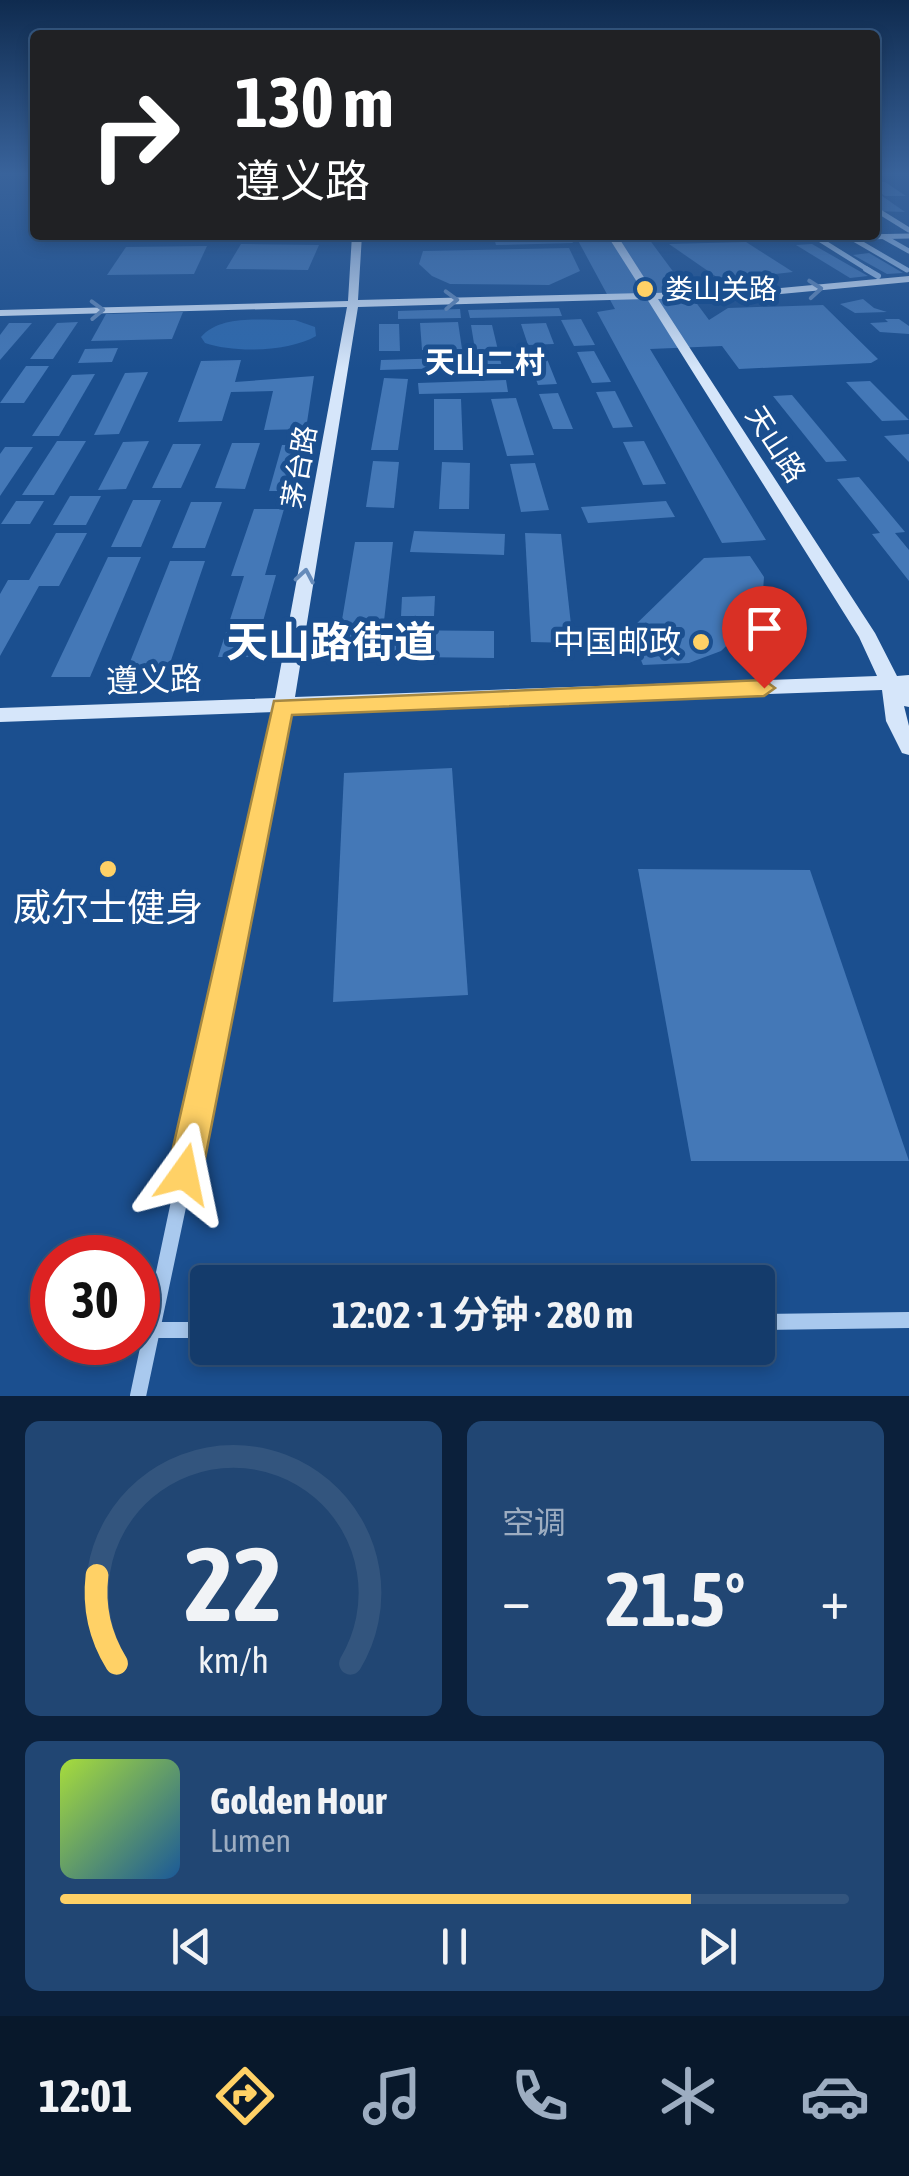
<!DOCTYPE html>
<html lang="zh">
<head>
<meta charset="utf-8">
<style>
  :root { --surface:#143b6b; --page:#214673; --text:#f1f3f6; --muted:#9dadc1; --line:#33557e; --accent:#ffd166 }
  body { margin:0; font-family:"Asap Condensed","Noto Sans SC",sans-serif; background:var(--page); color:var(--text); height:100vh; display:flex; flex-direction:column; font-size:38px; white-space:nowrap }
  * { box-sizing:border-box; margin:0 }
  p { font-size:32px; color:var(--muted) }
  .icon { flex:none; width:55px; height:55px; fill:none; stroke:currentColor; stroke-width:2; stroke-linecap:round; stroke-linejoin:round }
  .map { position:relative; height:1396px; overflow:hidden }
  .side { display:flex; flex-direction:column; gap:25px; padding:25px; background:#0b203b; flex:1 }
  .side>* { flex:none }
  .banner { position:absolute; left:30px; top:30px; width:850px; height:210px; border-radius:10px; box-shadow:0 5px 15px #0003,0 0 0 2px var(--line); background:#202124; color:#fff; overflow:hidden }
  .speed { position:absolute; left:30px; top:1235px; display:flex; gap:20px; font-size:50px; font-weight:700; text-align:center }
  .speed>* { display:grid; place-content:center; width:130px; height:130px; border-radius:50%; background:var(--surface); box-shadow:0 5px 15px #0003,0 0 0 2px var(--line); line-height:1 }
  .speed .limit { border:15px solid #d22; background:#fff; color:#111 }
  .pin { position:absolute; display:grid; place-items:center; width:85px; height:85px; color:#fff; margin:-102px -42px; border-radius:50% 50% 50% 0; rotate:-45deg; box-shadow:0 0 10px #0007 }
  .pin .icon { rotate:45deg }
  .me { position:absolute; width:110px; margin:-55px; rotate:12deg; stroke-linejoin:round; filter:drop-shadow(0 0 8px #0008) }
  .turn { display:flex; align-items:center; gap:35px; height:210px; padding:0 40px; font-size:45px }
  .turn .icon { width:130px; height:130px; stroke-width:2.5 }
  .turn b { display:block; font-size:70px; line-height:85px }
  .big { font-size:75px; font-weight:700; line-height:1.1 }
  .side .widget { flex:1; display:flex; flex-direction:column; justify-content:center; gap:15px; min-width:0; padding:0 35px; border-radius:15px; background:var(--page) }
  .side .dial { align-items:center; gap:0 }
  .dial svg { height:260px; overflow:visible; fill:none; stroke:var(--line); stroke-width:7; stroke-linecap:round; text-anchor:middle }
  .dial text { fill:var(--text); stroke:none }
  .song { display:flex; align-items:center; gap:30px }
  .cover { width:120px; height:120px; border-radius:15px; background:linear-gradient(135deg,hsl(80 70% 55%),hsl(210 70% 35%)) }
  .played { height:10px; border-radius:5px; background:linear-gradient(90deg,var(--accent) 80%,var(--line) 80%) }
  .keys { display:flex; justify-content:space-around; direction:ltr }
  .heat { display:flex; justify-content:space-between; align-items:center; font-size:55px; direction:ltr }
  .side .tiles { flex:1; display:grid; gap:25px; grid-template-columns:1fr 1fr }
  .widget:last-child { grid-column:span 2 }
  .trip { position:absolute; left:190px; top:1265px; width:585px; height:100px; border-radius:10px; background:var(--surface); box-shadow:0 5px 15px #0003,0 0 0 2px var(--line); font-weight:700; line-height:100px; text-align:center }
  .dock { display:flex; height:160px; justify-content:space-around; align-items:center; background:#08182b; color:var(--muted) }
  .dock .icon { width:70px; height:70px }
  .dock .current { color:var(--accent) }
  .dock b { font-size:45px; color:var(--text) }
  .map>svg:first-child { display:block }
</style>
</head>
<body>
<div class="map">
<svg width="909" height="1396" viewBox="0 0 909 1396">
  <rect width="100%" height="100%" fill="#1b4f8f"/>
  <path fill="#2e69ad" d="M 295,320 L 315,327 L 316,336 C 289,352 234,353 205,343 L 201,337 C 222,313 266,321 295,320 Z"/>
  <g fill="#4478b7">
    <polygon points="875,182 885,182 906,196 885,196 875,189"/>
    <polygon points="875,191 905,212 875,211"/>
    <polygon points="493,235 569,235 573,243 496,245"/>
    <polygon points="575,235 646,235 709,320 728,308 823,305 878,359 871,363 739,369 722,346 650,349 766,540 722,543 597,312 615,309"/>
    <polygon points="746,242 793,272 721,280 669,244"/>
    <polygon points="241,244 319,245 308,270 226,269"/>
    <polygon points="812,244 868,276 850,278 796,245"/>
    <polygon points="207,246 194,274 107,275 126,247"/>
    <polygon points="569,248 580,271 549,285 450,284 432,276 419,264 423,251"/>
    <polygon points="869,253 903,273 887,274 853,255"/>
    <polygon points="863,299 874,308 887,312 855,313 840,304"/>
    <polygon points="559,308 562,316 470,318 468,310"/>
    <polygon points="460,309 461,318 398,319 398,311"/>
    <polygon points="183,312 172,339 91,341 106,314"/>
    <polygon points="581,319 595,345 574,346 561,320"/>
    <polygon points="885,319 899,319 909,326 909,334 880,332 870,323 888,322"/>
    <polygon points="78,322 53,359 30,359 57,323"/>
    <polygon points="458,322 462,349 422,350 420,323"/>
    <polygon points="9,323 32,323 0,360 0,335"/>
    <polygon points="546,323 554,344 528,345 521,324"/>
    <polygon points="379,324 399,324 400,351 379,351"/>
    <polygon points="471,325 492,325 502,367 478,368"/>
    <polygon points="118,348 112,362 78,363 85,349"/>
    <polygon points="594,351 611,382 592,383 577,352"/>
    <polygon points="527,354 545,354 557,384 538,385"/>
    <polygon points="449,358 450,368 380,370 381,360"/>
    <polygon points="241,360 235,382 314,376 306,429 264,430 273,391 231,392 222,421 178,422 201,361"/>
    <polygon points="26,366 49,366 24,403 0,403"/>
    <polygon points="148,372 119,434 94,435 125,373"/>
    <polygon points="95,374 59,436 32,436 72,375"/>
    <polygon points="384,378 408,379 398,450 371,450"/>
    <polygon points="506,380 508,392 419,394 418,383"/>
    <polygon points="870,381 909,420 882,421 846,382"/>
    <polygon points="615,391 633,427 613,428 596,392"/>
    <polygon points="558,393 573,429 553,429 539,394"/>
    <polygon points="792,395 847,461 826,462 773,396"/>
    <polygon points="516,398 534,455 507,456 491,399"/>
    <polygon points="434,399 461,399 463,450 434,450"/>
    <polygon points="909,434 909,462 884,436"/>
    <polygon points="57,441 86,441 54,495 22,495"/>
    <polygon points="149,441 126,489 98,490 123,442"/>
    <polygon points="644,441 666,484 643,485 623,442"/>
    <polygon points="232,443 260,443 245,489 215,488"/>
    <polygon points="173,444 201,444 181,488 152,488"/>
    <polygon points="282,445 308,445 298,491 269,491"/>
    <polygon points="5,447 33,447 0,496 0,454"/>
    <polygon points="373,461 399,462 394,508 366,507"/>
    <polygon points="442,462 470,463 469,509 439,509"/>
    <polygon points="535,463 549,510 521,512 510,464"/>
    <polygon points="859,477 905,532 895,533 909,550 909,581 872,534 880,533 837,479"/>
    <polygon points="70,496 101,496 86,525 53,525"/>
    <polygon points="133,500 161,500 141,547 111,547"/>
    <polygon points="16,501 44,501 30,524 1,524"/>
    <polygon points="666,501 675,517 588,523 581,507"/>
    <polygon points="191,502 222,502 205,548 172,548"/>
    <polygon points="254,509 284,509 265,575 276,575 253,657 218,657 244,576 231,576"/>
    <polygon points="414,531 505,534 504,555 410,552"/>
    <polygon points="56,533 87,533 59,586 39,586 0,656 0,594 8,580 29,580"/>
    <polygon points="525,533 561,534 573,643 531,642"/>
    <polygon points="355,542 393,542 383,630 494,631 494,658 336,656"/>
    <polygon points="750,556 764,577 763,591 742,631 721,651 689,663 643,665 629,631 704,558"/>
    <polygon points="108,557 141,557 90,677 51,677"/>
    <polygon points="170,561 205,561 167,672 126,672"/>
    <polygon points="435,596 434,616 401,616 402,597"/>
    <polygon points="452,768 468,995 333,1002 344,773"/>
    <polygon points="638,869 810,870 909,1161 691,1161"/>
  </g>
  <g fill="none" stroke-linecap="round" stroke-linejoin="round">
    <g stroke="#a9c9ee" stroke-width="5">
      <polyline points="875,209 909,230"/>
      <polyline points="814,236 870,271"/>
      <polyline points="884,237 909,251"/>
      <polyline points="816,238 909,236"/>
      <polyline points="852,238 907,270"/>
    </g>
    <polyline stroke="#a9c9ee" stroke-width="6" points="866,269 878,276"/>
    <polyline stroke="#a9c9ee" stroke-width="10" points="270,770 283,707"/>
    <polyline stroke="#a9c9ee" stroke-width="12" points="212,1043 270,768"/>
    <g stroke="#a9c9ee" stroke-width="16">
      <polyline points="758,1322 909,1320"/>
      <polyline points="152,1330 208,1330"/>
      <polyline points="138,1396 213,1041"/>
    </g>
    <path fill="#d6e6fa" fill-rule="evenodd" d="M 352,235 L 362,235 L 358,300 L 644,293 L 607,235 L 617,235 L 654,293 L 759,290 L 909,276 L 909,282 L 759,296 L 658,299 L 875,633 L 897,676 L 909,675 L 909,707 L 904,706 L 909,726 L 909,755 L 902,753 L 886,721 L 882,690 L 0,722 L 0,708 L 275,698 L 347,307 L 0,316 L 0,310 L 348,301 ZM 647,299 L 859,637 L 877,676 L 295,697 L 358,307 Z"/>
  </g>
  <defs><path id="oneway-chevron" d="M-2-3.5L2.5 0L-2 3.5" fill="none" stroke-width="1.6" stroke-linecap="round" stroke-linejoin="round" transform="scale(2.5)"/></defs>
  <g stroke="#668bba">
    <use href="#oneway-chevron" transform="translate(815 289) rotate(-5)"/>
    <use href="#oneway-chevron" transform="translate(451 300) rotate(-2)"/>
    <use href="#oneway-chevron" transform="translate(97 310) rotate(-2)"/>
    <use href="#oneway-chevron" transform="translate(305 576) rotate(-80)"/>
  </g>
  <linearGradient id="sky" x2="0" y2="1"><stop stop-color="#0f2b4f"/><stop offset="0.47" stop-color="#39639b"/><stop offset="1" stop-color="#39639b" stop-opacity="0"/></linearGradient>
  <rect width="909" height="369" fill="url(#sky)"/>
  <polygon fill="#ffd166" stroke="#a68842" stroke-width="2.5" points="764,680 775,688 764,696 292,715 202,1174 197,1187 184,1192 172,1187 167,1174 274,701"/>
  <g fill="#ffd166" stroke="#1b4f8f" stroke-width="4">
    <circle cx="645" cy="289" r="10"/>
    <circle cx="701" cy="642" r="10"/>
    <circle cx="108" cy="869" r="10"/>
  </g>
  <g text-anchor="middle" stroke-width="10" stroke-linejoin="round" paint-order="stroke">
    <g font-size="28" fill="#fff" stroke="#1b4f8f" text-anchor="start">
      <text x="665" y="299">娄山关路</text>
    </g>
    <g font-size="28" fill="#fff" stroke="#1b4f8f">
      <text transform="translate(776 444) rotate(57)" y="10">天山路</text>
      <text transform="translate(299 467) rotate(-80)" y="10">茅台路</text>
    </g>
    <g font-size="30" font-weight="bold" fill="#fff" stroke="#1b4f8f">
      <text x="485" y="373">天山二村</text>
    </g>
    <g font-size="32" fill="#fff" stroke="#1b4f8f" text-anchor="end">
      <text x="681" y="653">中国邮政</text>
    </g>
    <g font-size="32" fill="#fff" stroke="#1b4f8f">
      <text transform="translate(154 680) rotate(-2)" y="11">遵义路</text>
    </g>
    <g font-size="38" fill="#fff" stroke="#1b4f8f">
      <text x="108" y="921">威尔士健身</text>
    </g>
    <g font-size="42" font-weight="bold" fill="#fff" stroke="#1b4f8f">
      <text x="331" y="657">天山路街道</text>
    </g>
  </g>
</svg>
<div class="speed"><div class="limit">30</div></div>
<div class="pin" style="left:764px;top:688px;background:#d93025"><svg class="icon" aria-label="arrive" viewBox="0 0 24 24"><path d="M6 21V4h12l-3 4 3 4H6"/></svg></div>
<svg class="me" style="left:184px;top:1174px" viewBox="-20 -20 40 40"><path d="M0-17L14 15 0 8-14 15z" fill="#ffd166" stroke="#fff" stroke-width="4"/></svg>
<div class="trip">12:02 · 1 分钟 · 280 m</div>
<div class="banner">
<div class="turn"><svg class="icon" aria-label="right" viewBox="0 0 24 24"><path d="M7 20v-9h11M14 6l5 5-5 5"/></svg><div><b>130 m</b>遵义路</div></div>
</div>
</div>
<section class="side">
<div class="tiles">
<div class="widget dial"><svg viewBox="0 0 100 80">
<path d="M14 69A42 42 0 1 1 86 69"/>
<path d="M14 69A42 42 0 0 1 8 42" stroke="#ffd166"/>
<text x="50" y="56" font-size="32" font-weight="700">22</text>
<text x="50" y="72" font-size="11">km/h</text>
</svg></div>
<div class="widget"><p>空调</p>
<div class="heat"><a>−</a><b class="big">21.5°</b><a>+</a></div>
</div>
<div class="widget">
<div class="song"><i class="cover"></i><div><b>Golden Hour</b><p>Lumen</p></div></div>
<div class="played"></div>
<div class="keys"><svg class="icon" aria-label="previous" viewBox="0 0 24 24"><path d="M18 5L8 12l10 7zM5 5v14"/></svg><svg class="icon" aria-label="pause" viewBox="0 0 24 24"><path d="M8 5v14M16 5v14"/></svg><svg class="icon" aria-label="next" viewBox="0 0 24 24"><path d="M6 5l10 7-10 7zM19 5v14"/></svg></div>
</div>
</div>
</section>
<nav class="dock">
<b>12:01</b>
<svg class="icon current" aria-label="directions" viewBox="0 0 24 24"><path d="M12 3l9 9-9 9-9-9zM9 14v-3h6M13 9l2 2-2 2"/></svg>
<svg class="icon" aria-label="music" viewBox="0 0 24 24"><path d="M9 18V5l10-2v13"/><circle cx="6" cy="18" r="3"/><circle cx="16" cy="16" r="3"/></svg>
<svg class="icon" aria-label="phone" viewBox="0 0 24 24"><path d="M5 4h4l2 5-3 2q2 4 5 5l2-3 5 2v4C11 20 4 13 5 4z"/></svg>
<svg class="icon" aria-label="climate" viewBox="0 0 24 24"><path d="M12 3v18M4 7l16 10M4 17L20 7"/></svg>
<svg class="icon" aria-label="car" viewBox="0 0 24 24"><path d="M5 17H2v-5l4-1 3-4h7l3 4 3 1v5h-3M9 17h6M6 11h13"/><circle cx="7" cy="17" r="2"/><circle cx="17" cy="17" r="2"/></svg>
</nav>
</body>
</html>
